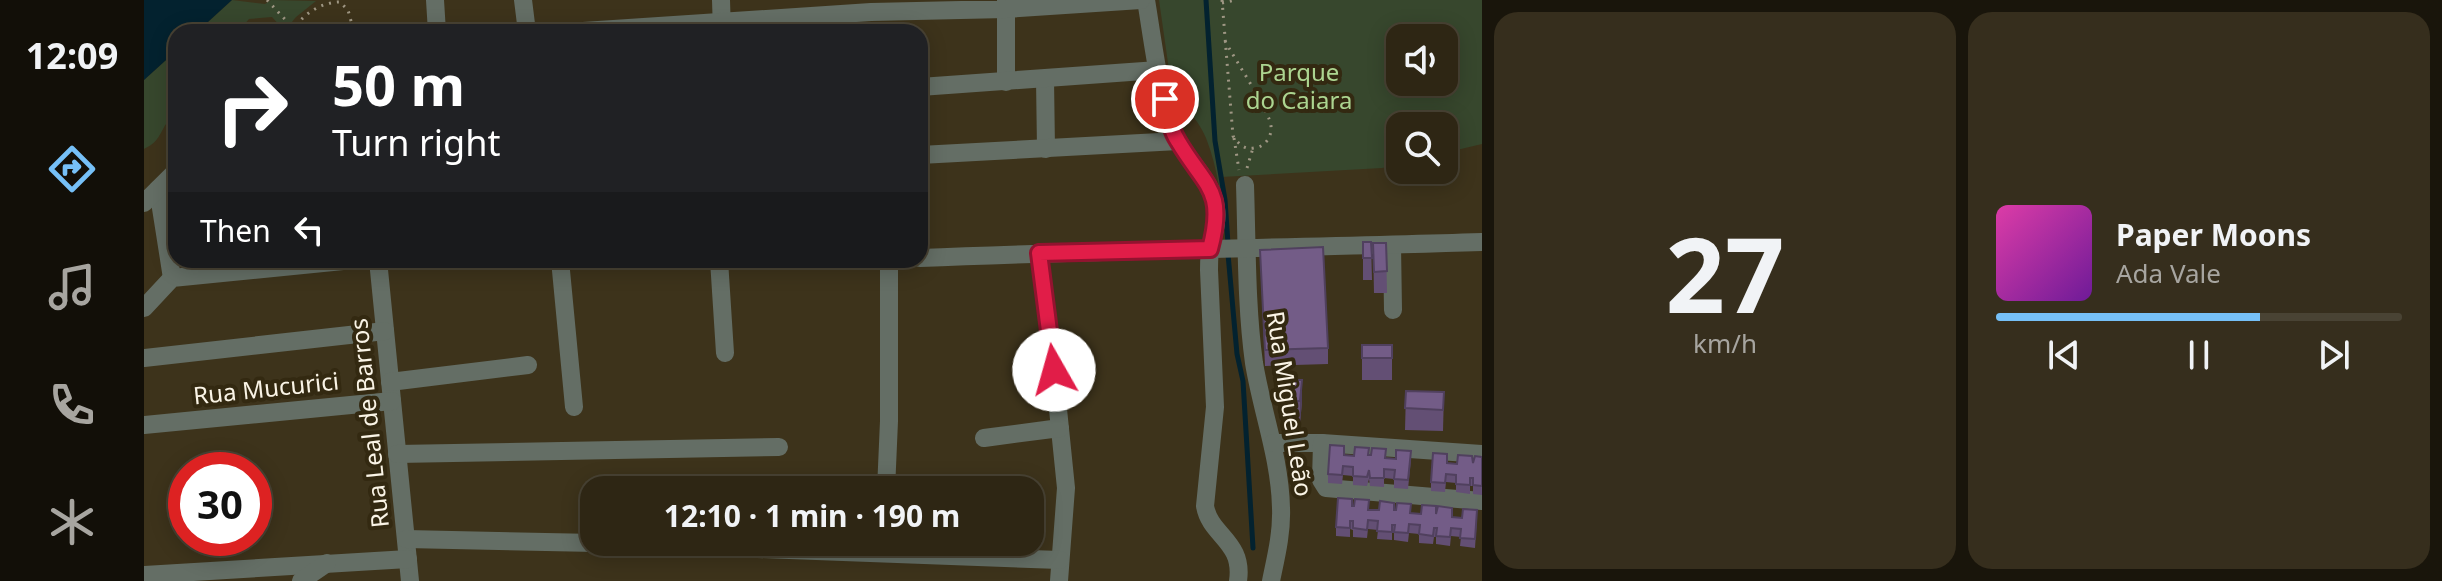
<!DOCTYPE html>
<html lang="en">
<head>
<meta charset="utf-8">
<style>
  :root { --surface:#2e2614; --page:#362e1d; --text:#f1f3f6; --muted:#a7a5a0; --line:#494334; --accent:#76c0f7 }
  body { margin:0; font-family:"Noto Sans",sans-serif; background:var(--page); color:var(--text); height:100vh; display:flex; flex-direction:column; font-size:30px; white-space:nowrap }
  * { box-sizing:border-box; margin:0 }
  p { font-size:26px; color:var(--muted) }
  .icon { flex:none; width:44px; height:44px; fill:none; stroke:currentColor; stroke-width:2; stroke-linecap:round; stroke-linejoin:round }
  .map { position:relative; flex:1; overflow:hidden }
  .details { display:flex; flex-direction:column; gap:12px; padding:12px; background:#19150b; width:960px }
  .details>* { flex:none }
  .guide { position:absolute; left:24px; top:24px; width:760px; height:244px; border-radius:24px; box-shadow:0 4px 20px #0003,0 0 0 2px var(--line); background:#202124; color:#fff; overflow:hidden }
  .fabs { position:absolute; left:1242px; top:24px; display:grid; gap:16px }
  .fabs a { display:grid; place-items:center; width:72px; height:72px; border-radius:16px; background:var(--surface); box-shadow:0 4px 20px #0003,0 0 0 2px var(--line); font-size:40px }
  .speed { position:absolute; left:24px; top:452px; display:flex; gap:16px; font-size:40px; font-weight:700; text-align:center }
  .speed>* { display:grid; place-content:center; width:104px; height:104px; border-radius:50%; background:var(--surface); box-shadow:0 4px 20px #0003,0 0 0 2px var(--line); line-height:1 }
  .speed .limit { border:12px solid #d22; background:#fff; color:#111 }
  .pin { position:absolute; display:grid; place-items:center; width:68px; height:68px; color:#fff; margin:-34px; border:4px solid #fff; border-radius:50%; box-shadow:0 2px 8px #0007 }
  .me { position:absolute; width:88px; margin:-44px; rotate:353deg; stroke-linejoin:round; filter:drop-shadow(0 0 6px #0008) }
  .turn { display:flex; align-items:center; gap:28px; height:168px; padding:0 32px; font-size:36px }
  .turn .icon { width:104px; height:104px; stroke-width:2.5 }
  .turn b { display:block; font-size:56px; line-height:68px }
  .then { display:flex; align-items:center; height:76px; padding:0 32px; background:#0003; gap:16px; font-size:30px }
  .details .widget { flex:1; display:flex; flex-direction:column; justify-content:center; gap:12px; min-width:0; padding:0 28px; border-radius:24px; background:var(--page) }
  .details .dial { align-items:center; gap:0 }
  .dial b { font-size:104px; line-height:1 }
  .song { display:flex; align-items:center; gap:24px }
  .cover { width:96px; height:96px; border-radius:12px; background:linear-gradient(135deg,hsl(320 70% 55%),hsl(280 70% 35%)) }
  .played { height:8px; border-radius:4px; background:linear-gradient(90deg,var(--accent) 65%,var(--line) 65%) }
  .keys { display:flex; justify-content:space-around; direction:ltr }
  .details .tiles { flex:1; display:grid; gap:12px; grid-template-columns:repeat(2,1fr) }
  .trip { position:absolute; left:436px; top:476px; width:464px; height:80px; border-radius:24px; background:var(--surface); box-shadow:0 4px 20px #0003,0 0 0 2px var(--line); font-weight:700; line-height:80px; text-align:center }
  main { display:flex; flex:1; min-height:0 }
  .menu { display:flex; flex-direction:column; width:144px; justify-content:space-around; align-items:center; background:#120f08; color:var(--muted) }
  .menu .icon { width:56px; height:56px }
  .menu .current { color:var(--accent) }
  .menu b { font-size:36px; color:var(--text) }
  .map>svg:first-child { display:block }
</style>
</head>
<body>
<main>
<nav class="menu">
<b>12:09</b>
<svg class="icon current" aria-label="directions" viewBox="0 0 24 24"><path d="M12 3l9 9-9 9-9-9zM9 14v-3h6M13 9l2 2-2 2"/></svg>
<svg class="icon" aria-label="music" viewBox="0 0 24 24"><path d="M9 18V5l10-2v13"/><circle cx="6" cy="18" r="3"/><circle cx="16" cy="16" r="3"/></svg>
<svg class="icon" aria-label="phone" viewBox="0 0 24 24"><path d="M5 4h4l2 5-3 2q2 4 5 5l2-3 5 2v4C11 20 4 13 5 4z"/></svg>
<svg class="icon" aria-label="climate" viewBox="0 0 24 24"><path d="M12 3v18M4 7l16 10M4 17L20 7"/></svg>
</nav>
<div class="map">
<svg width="1338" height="581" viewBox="0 0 1338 581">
  <rect width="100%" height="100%" fill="#3d331b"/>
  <g fill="#37472d" fill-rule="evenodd">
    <polygon points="88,0 121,4 127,0 172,1 152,17 143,28 138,28 128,17 105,19 94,32 53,32"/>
    <path d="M 1015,0 L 1338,0 L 1338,144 L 1300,153 L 1300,126 L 1256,126 L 1256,164 L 1238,168 L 1077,177 L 1083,232 C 1077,201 1074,168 1062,138 C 1053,116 1033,101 1026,77 ZM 1256,38 L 1300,38 L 1300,82 L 1256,82 Z"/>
    <path d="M 32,51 L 32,114 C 14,127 21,139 0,149 L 0,80 Z"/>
  </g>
  <polygon fill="#03222f" points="0,0 88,0 53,32 32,32 32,51 0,80"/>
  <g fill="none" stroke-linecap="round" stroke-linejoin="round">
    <g stroke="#03222f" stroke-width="5">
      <polyline points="1062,0 1071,141 1081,200 1084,244"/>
      <polyline points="1084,254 1093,354 1099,381 1109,548"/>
    </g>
    <g stroke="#9f9784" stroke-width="3" stroke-dasharray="2 6" stroke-linecap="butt">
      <polyline points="123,0 149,28"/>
      <path d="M 1078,0 L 1089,136 C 1095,144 1100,150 1110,148 C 1121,147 1128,137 1127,126 C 1126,112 1090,58 1081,41"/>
      <polyline points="1078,3 1092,0"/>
      <path d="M 148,32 C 157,15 177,2 196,2 L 204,10 L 210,32"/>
      <polyline points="1090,138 1095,170"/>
      <polyline points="1103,168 1109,148"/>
    </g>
    <g stroke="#646e65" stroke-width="18">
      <polyline points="291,0 293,32"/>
      <polyline points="379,0 383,32"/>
      <polyline points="577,0 578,32"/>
      <polyline points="862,0 862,82"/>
      <path d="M 1002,0 C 1009,42 1014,87 1028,128 C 1038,157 1068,177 1072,208 C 1074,221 1070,233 1067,245 C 1065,253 1065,261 1065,270 L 1071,407 L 1061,506 C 1066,536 1100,541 1094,581"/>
      <polyline points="424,32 727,12 862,9 997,0"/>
      <polyline points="901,79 902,149"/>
      <polyline points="776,87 1014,70"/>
      <polyline points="776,155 1034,141"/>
      <path d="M 1101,185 C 1103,244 1102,305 1110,363 C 1118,412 1136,458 1137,508 C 1138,533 1132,557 1127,581"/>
      <polyline points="14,189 28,278"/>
      <polyline points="0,203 32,171"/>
      <polyline points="1248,245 1249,310"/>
      <polyline points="895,253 910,370 922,488 915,581"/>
      <path d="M 776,258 C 963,250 1151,248 1338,242"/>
      <polyline points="234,260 266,581"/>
      <polyline points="416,260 430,407"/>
      <polyline points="575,260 581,353"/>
      <polyline points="0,308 28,278 209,260"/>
      <polyline points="0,358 241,331"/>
      <polyline points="246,382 384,365"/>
      <polyline points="0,425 248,401"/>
      <polyline points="840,438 916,428"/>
      <polyline points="1129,443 1178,443 1338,454"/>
      <polyline points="1178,443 1177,480 1182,488 1338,501"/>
      <polyline points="253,454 635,447"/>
      <polyline points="742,490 745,421 745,260"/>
      <polyline points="262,539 452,543 916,560"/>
      <polyline points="0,575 264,559"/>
      <polyline points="157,581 183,563"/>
    </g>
  </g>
  <g fill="#634f74">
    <polygon points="1219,242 1227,242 1228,280 1219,280"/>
    <polygon points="1229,243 1242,243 1243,293 1230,293"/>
    <polygon points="1116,250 1184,348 1184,364 1121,366"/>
    <rect x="1218" y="345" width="30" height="35"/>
    <polygon points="1137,380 1158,402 1156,423 1140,423 1140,412 1137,412"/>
    <polygon points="1262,391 1300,392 1299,431 1261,430"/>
    <polygon points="1200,455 1224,455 1242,458 1267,459 1264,489 1250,488 1250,479 1240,478 1240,487 1226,486 1225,479 1223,486 1209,485 1209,476 1199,475 1198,484 1184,483 1184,474"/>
    <polygon points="1338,457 1338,495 1329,494 1329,486 1326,486 1326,494 1312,492 1312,483 1302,482 1301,492 1287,491 1287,482 1303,463 1329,463"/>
    <polygon points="1208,506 1225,510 1250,510 1267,513 1292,514 1308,517 1333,518 1331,548 1316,546 1317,537 1307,536 1306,546 1292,544 1292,537 1290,537 1289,544 1275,543 1275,534 1265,533 1264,542 1250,540 1250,533 1248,533 1248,540 1233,539 1234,530 1224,529 1223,538 1209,537 1209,530 1206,529 1206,537 1192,536 1192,527"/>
  </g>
  <polygon fill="#50405e" points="1158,380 1158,402 1156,423 1156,401"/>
  <g fill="#735c87" stroke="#50405e" stroke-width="2">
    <polygon points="1219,242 1227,242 1228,258 1219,258"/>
    <polygon points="1229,243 1242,243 1243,271 1230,272"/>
    <polygon points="1179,247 1184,348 1121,350 1116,250"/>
    <rect x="1218" y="345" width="30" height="13"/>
    <polygon points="1137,380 1158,380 1156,401 1140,401 1140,390 1137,390"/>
    <polygon points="1262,391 1300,392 1299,410 1261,408"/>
    <polygon points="1186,445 1200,446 1200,455 1210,456 1211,447 1225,448 1224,455 1227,455 1228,448 1242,449 1241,458 1252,459 1252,450 1267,451 1264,480 1250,479 1251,470 1240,469 1240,478 1226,478 1225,470 1223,477 1209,476 1209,467 1199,466 1198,475 1184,474"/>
    <polygon points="1289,453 1303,454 1303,463 1313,464 1314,455 1328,456 1329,463 1331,456 1338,457 1338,486 1329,485 1329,478 1326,478 1326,485 1312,484 1312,475 1302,474 1301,483 1287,482"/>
    <polygon points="1194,498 1208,499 1208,506 1210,506 1211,499 1225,500 1224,510 1235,510 1236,501 1250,503 1250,510 1252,510 1253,503 1267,504 1266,513 1277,514 1278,505 1292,506 1292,514 1294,506 1308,508 1308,517 1318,518 1319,509 1333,510 1331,539 1316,538 1317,529 1307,528 1306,537 1292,536 1293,528 1290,528 1289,536 1275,534 1276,525 1265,524 1264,533 1250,532 1251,525 1248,525 1248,532 1233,531 1234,521 1224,520 1223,530 1209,528 1209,521 1206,521 1206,528 1192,527"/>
  </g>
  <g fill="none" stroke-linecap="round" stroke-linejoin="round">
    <defs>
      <path id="route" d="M 910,370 L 895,253 L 1066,249 C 1082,189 1061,187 1034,141 C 1026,129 1024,113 1021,99"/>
    </defs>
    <use href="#route" stroke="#92132f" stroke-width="20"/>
    <use href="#route" stroke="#e11d48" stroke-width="14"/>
  </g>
  <g text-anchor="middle" stroke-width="8" stroke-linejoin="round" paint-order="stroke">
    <g font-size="24" fill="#acd590" stroke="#332911">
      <text x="1155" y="81">Parque<tspan x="1155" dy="28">do Caiara</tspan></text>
    </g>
    <g font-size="24" fill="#faf4e6" stroke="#332911">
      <text transform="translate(122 389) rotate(-6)" y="8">Rua Mucurici</text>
      <text transform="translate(1145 404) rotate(81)" y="8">Rua Miguel Leão</text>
      <text transform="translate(226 423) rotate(-96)" y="8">Rua Leal de Barros</text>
    </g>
  </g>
</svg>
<div class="fabs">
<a><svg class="icon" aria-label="sound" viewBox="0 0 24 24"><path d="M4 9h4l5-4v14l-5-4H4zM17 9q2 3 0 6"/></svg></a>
<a><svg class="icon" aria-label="search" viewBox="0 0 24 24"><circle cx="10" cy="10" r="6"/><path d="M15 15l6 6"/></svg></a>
</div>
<div class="speed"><div class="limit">30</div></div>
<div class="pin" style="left:1021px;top:99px;background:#d93025"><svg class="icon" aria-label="arrive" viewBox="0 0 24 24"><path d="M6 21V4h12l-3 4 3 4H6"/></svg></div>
<svg class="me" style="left:910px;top:370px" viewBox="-20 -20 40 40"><circle r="19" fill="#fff"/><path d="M0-13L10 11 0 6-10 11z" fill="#e11d48"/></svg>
<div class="trip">12:10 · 1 min · 190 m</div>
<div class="guide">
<div class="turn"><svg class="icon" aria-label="right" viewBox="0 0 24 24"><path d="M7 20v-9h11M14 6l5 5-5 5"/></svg><div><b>50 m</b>Turn right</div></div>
<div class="then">Then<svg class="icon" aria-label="left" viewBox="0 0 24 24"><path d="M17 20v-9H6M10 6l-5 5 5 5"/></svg></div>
</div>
</div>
<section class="details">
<div class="tiles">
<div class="widget dial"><b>27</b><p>km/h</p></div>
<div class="widget">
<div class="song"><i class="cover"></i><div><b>Paper Moons</b><p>Ada Vale</p></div></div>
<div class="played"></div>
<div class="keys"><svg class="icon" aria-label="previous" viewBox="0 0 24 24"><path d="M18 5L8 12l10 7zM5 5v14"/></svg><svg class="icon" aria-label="pause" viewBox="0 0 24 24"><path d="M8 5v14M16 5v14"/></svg><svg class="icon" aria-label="next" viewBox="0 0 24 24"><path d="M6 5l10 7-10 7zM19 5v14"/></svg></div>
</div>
</div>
</section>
</main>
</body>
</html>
